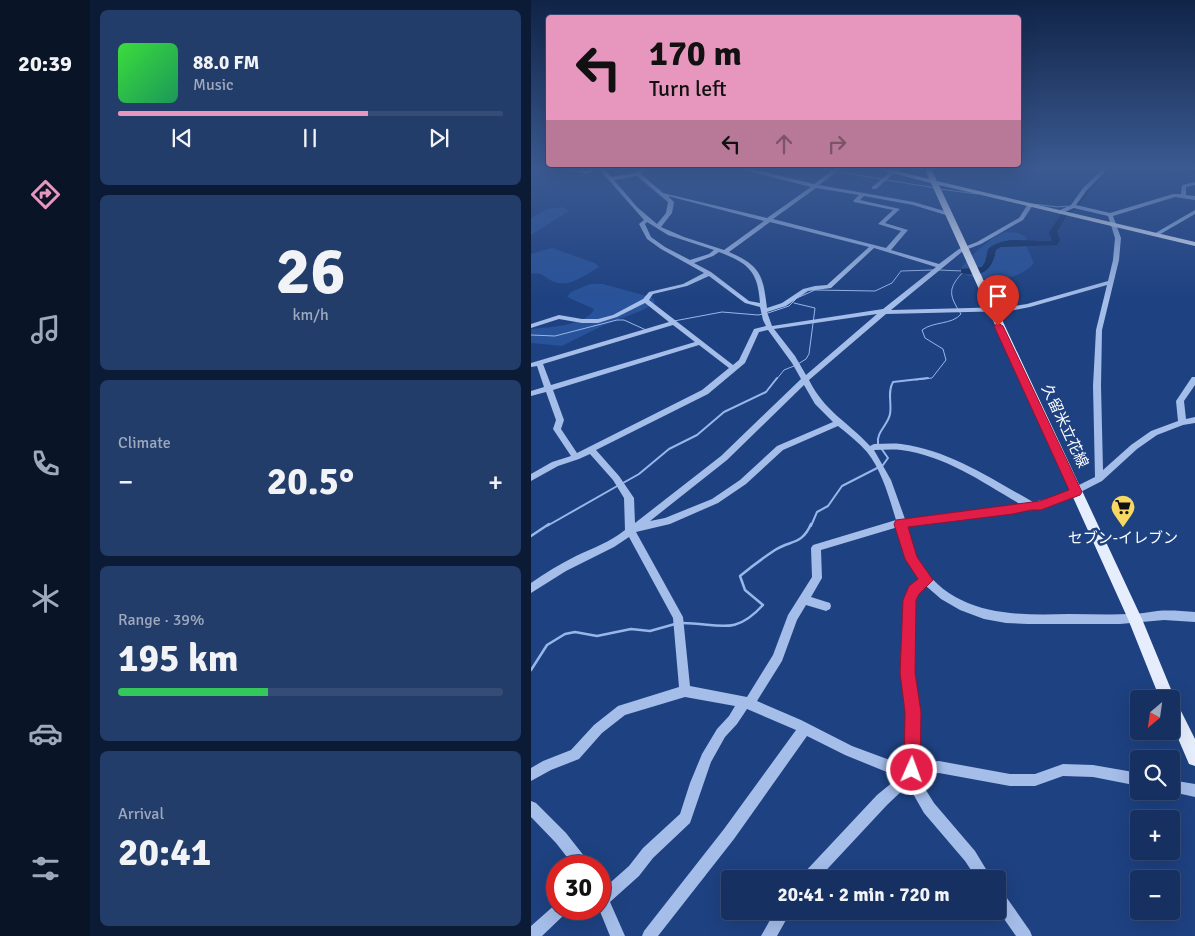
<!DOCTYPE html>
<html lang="en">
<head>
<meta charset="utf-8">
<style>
  :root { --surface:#163161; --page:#233d6a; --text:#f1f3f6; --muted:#9ea9bd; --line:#354c76; --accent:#e797bd }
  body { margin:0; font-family:Signika,"Noto Sans JP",sans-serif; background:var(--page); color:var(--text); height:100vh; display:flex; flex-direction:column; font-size:19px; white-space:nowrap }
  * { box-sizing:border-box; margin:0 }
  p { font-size:16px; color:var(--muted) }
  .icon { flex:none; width:28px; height:28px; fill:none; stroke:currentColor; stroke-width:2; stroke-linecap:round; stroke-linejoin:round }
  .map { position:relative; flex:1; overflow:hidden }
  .panel { display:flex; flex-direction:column; gap:10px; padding:10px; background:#0c1b35; width:441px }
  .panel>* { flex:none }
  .hud { position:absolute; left:15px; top:15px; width:475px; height:152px; border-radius:5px; box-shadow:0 5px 20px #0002,0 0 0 1px var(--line); background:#e797bd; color:#111; overflow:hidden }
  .needle { width:32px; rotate:209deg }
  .tools { position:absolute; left:599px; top:690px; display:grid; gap:10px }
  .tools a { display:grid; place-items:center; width:50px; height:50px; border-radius:5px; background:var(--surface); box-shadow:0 5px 20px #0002,0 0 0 1px var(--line); font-size:25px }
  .speed { position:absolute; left:15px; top:855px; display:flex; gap:10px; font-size:25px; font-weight:700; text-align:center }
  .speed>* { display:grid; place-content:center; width:65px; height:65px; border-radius:50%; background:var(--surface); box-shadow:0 5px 20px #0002,0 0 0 1px var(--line); line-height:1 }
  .speed .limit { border:8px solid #d22; background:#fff; color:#111 }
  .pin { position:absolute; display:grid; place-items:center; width:42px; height:42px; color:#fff; margin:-51px -21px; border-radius:50% 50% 50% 0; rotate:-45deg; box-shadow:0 0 5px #0007 }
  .pin .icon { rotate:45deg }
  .me { position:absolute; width:55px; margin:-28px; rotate:2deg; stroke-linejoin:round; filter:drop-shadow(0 0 4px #0008) }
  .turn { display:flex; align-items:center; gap:18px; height:105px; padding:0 20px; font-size:22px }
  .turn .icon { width:65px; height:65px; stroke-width:2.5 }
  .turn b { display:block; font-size:35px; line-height:42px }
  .lanes { display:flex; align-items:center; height:48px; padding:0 20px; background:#0003; justify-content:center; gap:25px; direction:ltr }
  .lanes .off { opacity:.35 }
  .big { font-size:38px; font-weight:700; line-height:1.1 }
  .panel .widget { flex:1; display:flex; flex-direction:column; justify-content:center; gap:8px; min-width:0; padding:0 18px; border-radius:8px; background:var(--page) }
  .panel .dial { align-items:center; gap:0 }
  .dial b { font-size:65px; line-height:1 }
  .song { display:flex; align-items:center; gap:15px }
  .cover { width:60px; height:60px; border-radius:8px; background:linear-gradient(135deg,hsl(120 70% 55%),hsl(150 70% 35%)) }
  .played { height:5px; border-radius:2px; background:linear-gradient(90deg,var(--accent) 65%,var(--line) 65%) }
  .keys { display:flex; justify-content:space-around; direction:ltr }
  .heat { display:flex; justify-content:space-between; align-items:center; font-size:28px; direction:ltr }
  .charge { height:8px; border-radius:4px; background:linear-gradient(90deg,#34c759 39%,var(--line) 0) }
  .trip { position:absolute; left:190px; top:870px; width:285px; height:50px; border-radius:5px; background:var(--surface); box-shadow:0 5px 20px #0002,0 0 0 1px var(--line); font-weight:700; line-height:50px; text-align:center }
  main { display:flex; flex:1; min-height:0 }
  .dock { display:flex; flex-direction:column; width:90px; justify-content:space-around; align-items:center; background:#091427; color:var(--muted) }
  .dock .icon { width:35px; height:35px }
  .dock .selected { color:var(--accent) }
  .dock b { font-size:22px; color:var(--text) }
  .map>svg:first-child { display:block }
</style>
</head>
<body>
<main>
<nav class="dock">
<b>20:39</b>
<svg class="icon selected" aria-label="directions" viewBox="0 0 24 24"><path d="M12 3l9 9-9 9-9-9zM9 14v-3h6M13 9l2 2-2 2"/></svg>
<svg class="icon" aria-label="music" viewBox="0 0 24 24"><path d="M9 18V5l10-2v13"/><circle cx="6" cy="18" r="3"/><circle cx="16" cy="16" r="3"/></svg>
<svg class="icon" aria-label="phone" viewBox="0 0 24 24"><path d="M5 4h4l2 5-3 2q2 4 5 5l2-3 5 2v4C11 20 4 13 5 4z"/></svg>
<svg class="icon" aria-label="climate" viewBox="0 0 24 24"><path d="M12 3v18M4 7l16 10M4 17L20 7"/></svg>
<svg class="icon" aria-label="car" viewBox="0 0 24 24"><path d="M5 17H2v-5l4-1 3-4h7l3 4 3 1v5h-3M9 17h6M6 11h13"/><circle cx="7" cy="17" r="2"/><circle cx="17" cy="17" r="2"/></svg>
<svg class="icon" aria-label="filters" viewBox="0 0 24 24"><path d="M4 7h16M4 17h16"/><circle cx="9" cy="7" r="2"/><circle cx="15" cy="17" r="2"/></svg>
</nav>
<section class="panel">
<div class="widget">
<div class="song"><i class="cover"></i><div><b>88.0 FM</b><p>Music</p></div></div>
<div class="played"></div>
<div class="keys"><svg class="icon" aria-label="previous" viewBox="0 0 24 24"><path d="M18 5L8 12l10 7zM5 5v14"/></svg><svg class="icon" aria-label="pause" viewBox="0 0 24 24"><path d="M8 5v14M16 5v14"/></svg><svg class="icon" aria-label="next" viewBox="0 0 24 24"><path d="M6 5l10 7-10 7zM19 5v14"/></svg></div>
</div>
<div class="widget dial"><b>26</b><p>km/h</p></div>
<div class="widget"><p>Climate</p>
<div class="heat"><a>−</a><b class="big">20.5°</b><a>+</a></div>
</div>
<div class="widget"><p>Range · 39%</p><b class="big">195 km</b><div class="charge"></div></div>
<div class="widget"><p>Arrival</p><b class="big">20:41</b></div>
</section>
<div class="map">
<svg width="664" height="936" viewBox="0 0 664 936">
  <rect width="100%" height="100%" fill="#1e4181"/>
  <g fill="#285299">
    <polygon points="31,207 38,211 0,235 0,218 16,209"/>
    <path d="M 475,232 L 487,233 L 495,237 L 496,248 L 503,263 C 487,282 453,283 431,273 L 429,271 C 433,260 464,234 475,232 Z"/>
    <path d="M 21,248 L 64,263 L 68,267 C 54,275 38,289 21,281 C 13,277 10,271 0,274 L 0,254 Z"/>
    <path d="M 59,284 L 72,284 L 116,296 L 123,299 L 124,303 L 112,310 L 73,325 L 31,346 L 0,343 L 0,329 C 16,327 56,326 63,309 L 36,297 L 40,292 Z"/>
  </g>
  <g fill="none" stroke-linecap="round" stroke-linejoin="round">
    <g stroke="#97b7ea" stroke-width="1">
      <polyline points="290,169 404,188"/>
      <polyline points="408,189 446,194"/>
      <polyline points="502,204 527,207 537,206"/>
      <polyline points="407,270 432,271"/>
      <polyline points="263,303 284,308 278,354 275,359 267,364"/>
      <polyline points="143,321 191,312 227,315 237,313 258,306 266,298 284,290 344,291 361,283 370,271 402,270"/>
      <polyline points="0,335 24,336 86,320 93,320 115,330"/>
      <polyline points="245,380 253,370 263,366"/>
      <path d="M 385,380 L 401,378 L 415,360 L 412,349 L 394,338 L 391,330 C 403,321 421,325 430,314 C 417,294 417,288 433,271"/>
    </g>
    <g stroke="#97b7ea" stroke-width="2">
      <path d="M 347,444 C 345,432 357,425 359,414 C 361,403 356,392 362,382 L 397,378"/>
      <polyline points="92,483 108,474 138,449 166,435 193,412 235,392 246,378"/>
      <polyline points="16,526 88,485"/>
      <polyline points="280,526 286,512 297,506 311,486 352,465 357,458 350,448"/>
    </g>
    <g stroke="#97b7ea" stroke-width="2.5">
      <polyline points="0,536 18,524"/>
      <path d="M 151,623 C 188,623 203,637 232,605 L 214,590 L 209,576 C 220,567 232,558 244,550 C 260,540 271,545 280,524"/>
      <polyline points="0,670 16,645 34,634 44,632 66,636 100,629 119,631 144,624"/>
    </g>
    <g fill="#142f60" fill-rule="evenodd">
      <path d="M 576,169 L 585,169 L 577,173 L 561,188 L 546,208 L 536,215 L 526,232 L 529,240 L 526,245 L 470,247 L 465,250 C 461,272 451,277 430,273 L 430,269 L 451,267 L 454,262 L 457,249 C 474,234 500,243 521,241 L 518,232 L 531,213 L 542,206 L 557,186 Z"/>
      <polygon points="615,169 641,172 664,170 664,174 641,176"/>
    </g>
    <g fill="#a4bde9" fill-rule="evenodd">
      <polygon points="33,169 55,171 59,169 66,169 56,174"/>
      <path d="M 68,169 L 73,169 L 80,177 L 105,173 L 109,169 L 114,169 L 110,174 L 132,193 L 236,218 L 280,187 L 210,169 L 220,169 L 283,184 L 303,169 L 309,169 L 288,185 L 383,202 L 420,213 L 421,214 L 418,216 L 382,205 L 333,196 L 329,200 L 369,209 L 354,223 L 377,230 L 360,250 L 408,264 L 428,249 L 446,242 L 488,218 L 497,204 L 501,204 L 502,205 L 492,220 L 450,244 L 432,251 L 360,310 L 478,307 L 496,304 L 577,281 L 582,260 L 584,238 L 577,216 L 543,208 L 529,214 L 526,212 L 527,211 L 540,205 L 552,188 L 572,169 L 577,169 L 556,190 L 545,205 L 579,213 L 642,194 L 650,194 L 651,185 L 664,182 L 664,185 L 655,187 L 655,195 L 664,196 L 664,200 L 644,197 L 582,216 L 590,238 L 588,260 L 571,330 L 570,386 L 572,470 L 600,445 L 620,431 L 647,421 L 645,401 L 661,377 L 664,377 L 664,385 L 653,401 L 655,419 L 664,417 L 664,423 L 652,425 L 626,435 L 606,449 L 571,481 L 530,502 L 510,509 L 408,521 L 376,526 C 379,536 380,550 386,559 C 420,615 479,616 538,614 C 558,614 579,615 599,614 C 608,614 617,612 626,611 C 638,610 651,611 664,612 L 664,622 L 633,620 L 589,624 L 497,624 L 475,623 L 453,619 L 429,610 L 410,599 L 395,586 L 386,594 L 384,600 L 383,673 L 388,713 L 387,763 L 408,761 L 479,774 L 504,774 L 532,764 L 562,765 L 608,773 L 608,786 L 562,777 L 532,776 L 504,786 L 479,786 L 408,773 L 386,776 L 403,803 L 444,851 L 461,879 L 446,879 L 434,861 L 393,813 L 377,785 L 356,805 L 287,879 L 270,879 L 272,874 L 346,795 L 368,777 L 314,755 L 276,736 L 203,839 L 127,936 L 111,936 L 113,931 L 193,829 L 265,730 L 216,709 L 206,724 L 194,737 L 180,762 L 159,823 L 122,858 L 108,876 L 79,902 L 94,936 L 79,936 L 68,909 L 69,888 L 72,889 L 98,866 L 112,848 L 149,814 L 159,783 L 171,754 L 186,729 L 198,716 L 204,706 L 154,697 L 94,715 L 71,733 L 48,759 L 20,770 L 0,781 L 0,768 L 12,761 L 40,750 L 63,725 L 87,706 L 148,687 L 142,618 L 98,537 L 83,547 L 35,571 L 0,593 L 0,583 C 14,573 29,564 45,556 C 62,548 79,542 94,530 L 93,498 L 82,480 L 59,454 L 48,459 L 27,466 L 0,481 L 0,474 L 21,462 L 40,456 L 22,429 L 25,420 L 15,392 L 0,396 L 0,391 L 13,387 L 6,366 L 0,367 L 0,363 L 138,322 L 114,303 L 86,317 L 67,323 L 51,323 L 28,319 L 0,328 L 0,324 L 28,315 L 51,319 L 67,319 L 82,315 L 112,299 L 118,292 L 152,284 L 173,273 L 130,249 L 116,239 L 108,224 L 113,220 ZM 106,176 L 137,202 L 135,213 L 126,224 L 106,207 L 83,180 ZM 285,188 L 328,195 L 322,201 L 323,202 L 362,210 L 347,224 L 370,231 L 355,248 L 242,219 ZM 137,196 L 233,221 L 193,250 L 153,237 L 130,227 L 141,213 L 143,202 ZM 116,222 L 137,235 L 183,250 L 178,254 L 159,260 L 134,247 L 120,237 L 114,224 ZM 239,222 L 338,247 L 296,285 L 284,286 L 272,289 L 251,303 L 236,308 C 232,275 230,266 198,252 ZM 343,248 L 405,267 L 352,309 L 241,326 L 236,312 L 255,306 L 277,291 L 300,288 ZM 188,252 C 217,263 227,271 229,303 L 218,301 L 180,272 L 163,263 L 182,256 ZM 178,276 L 214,303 L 229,307 L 232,320 L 235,326 L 223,329 L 208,360 L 202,365 L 118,300 L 122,294 L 156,286 ZM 576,285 L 565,330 L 562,386 L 564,477 L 524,497 L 502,502 C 459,478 420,451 370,444 C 362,443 352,444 343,444 L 339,446 C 316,421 294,412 278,380 L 355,314 L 478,311 L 499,307 ZM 346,314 L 275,375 L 264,356 L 243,329 ZM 142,325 L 164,342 L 20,385 L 12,364 ZM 237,330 L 261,363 L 270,379 L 190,456 L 104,523 L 103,498 L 88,476 L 65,450 L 177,394 L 214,363 L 228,332 ZM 168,345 L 198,368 L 171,390 L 46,453 L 30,429 L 33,420 L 22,390 ZM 273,385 L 284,404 L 302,422 L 246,446 L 209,480 L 181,499 L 134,518 L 119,521 L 196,460 ZM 307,426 C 317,434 327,442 336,452 C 351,471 358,497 365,520 L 282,545 L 280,548 L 281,577 L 257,615 L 242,655 L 216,697 L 159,686 L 152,617 L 105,532 L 139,524 L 187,503 L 215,484 L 252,450 ZM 343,450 C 352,450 361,449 370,450 C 415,456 451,482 489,504 L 374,519 L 360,480 ZM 367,527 L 375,559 L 389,579 L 378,588 L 374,600 L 371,673 L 376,713 L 375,766 L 321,746 L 270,720 L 226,701 L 251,661 L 266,620 L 275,605 L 295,611 L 299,609 L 300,606 L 299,603 L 280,597 L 291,578 L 290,550 Z"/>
      <polygon points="363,169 368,169 345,189 341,189 341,187"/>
      <polygon points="664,210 664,214 626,236 621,235"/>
      <polygon points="640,780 664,784 664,797 637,791 640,791"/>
      <polygon points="0,801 5,803 35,833 57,861 59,866 43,866 25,843 0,817"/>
      <polygon points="466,889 471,891 499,931 501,936 485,936 466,909"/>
      <polygon points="26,903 26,909 36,909 34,914 11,936 0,936 0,926"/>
      <polygon points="244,911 260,911 246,936 230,936"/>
    </g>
    <polygon fill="#e6eefe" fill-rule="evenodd" points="345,169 358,169 398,179 394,169 400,169 406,181 664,242 664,246 408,185 611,619 644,699 664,739 664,766 658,764 640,722 640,699 629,699 597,619 400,183"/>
  </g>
  <linearGradient id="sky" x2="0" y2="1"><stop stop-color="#102447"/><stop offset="0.56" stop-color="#3b5a92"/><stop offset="1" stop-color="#3b5a92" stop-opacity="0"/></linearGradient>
  <rect width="664" height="300" fill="url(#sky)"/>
  <polygon fill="#e11d48" stroke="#92132f" points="467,323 472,326 551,492 549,495 510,510 500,510 482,514 377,527 386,557 402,580 388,594 385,600 384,673 390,712 389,770 387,776 381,778 375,776 373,770 374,712 369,673 372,600 378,586 387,579 374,559 363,524 365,520 509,501 538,490 463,326"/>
  <defs>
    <symbol id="supermarket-pin" viewBox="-11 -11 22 30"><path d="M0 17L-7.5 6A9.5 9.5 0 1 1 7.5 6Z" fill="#f7d863" stroke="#1e4181"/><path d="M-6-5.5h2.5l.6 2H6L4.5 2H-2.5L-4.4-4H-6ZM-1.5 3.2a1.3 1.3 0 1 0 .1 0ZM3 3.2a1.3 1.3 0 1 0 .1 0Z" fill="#111"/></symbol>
  </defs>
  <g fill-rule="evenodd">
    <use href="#supermarket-pin" x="578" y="493" width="28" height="38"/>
  </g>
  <g text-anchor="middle" stroke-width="5" stroke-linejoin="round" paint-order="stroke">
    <g font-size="15" fill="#fff" stroke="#1e4181">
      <text transform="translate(534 426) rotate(65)" y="5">久留米立花線</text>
    </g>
    <g font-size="15" fill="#fff" stroke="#1e4181">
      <text x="592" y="543">セブン-イレブン</text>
    </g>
  </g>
</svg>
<div class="tools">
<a><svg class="needle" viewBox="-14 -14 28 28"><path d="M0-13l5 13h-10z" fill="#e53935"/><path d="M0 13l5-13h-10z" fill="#9ea9bd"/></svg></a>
<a><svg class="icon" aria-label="search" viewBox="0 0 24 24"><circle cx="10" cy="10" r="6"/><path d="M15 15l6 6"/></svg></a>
<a>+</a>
<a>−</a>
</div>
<div class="speed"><div class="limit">30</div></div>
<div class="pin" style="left:467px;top:326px;background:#d93025"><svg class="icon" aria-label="arrive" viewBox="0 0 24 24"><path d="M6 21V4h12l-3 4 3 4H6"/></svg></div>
<svg class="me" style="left:381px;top:770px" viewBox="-20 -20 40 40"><circle r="17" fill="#e11d48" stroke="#fff" stroke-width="3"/><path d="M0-11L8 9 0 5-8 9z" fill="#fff"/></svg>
<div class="trip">20:41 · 2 min · 720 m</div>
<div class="hud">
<div class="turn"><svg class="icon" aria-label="left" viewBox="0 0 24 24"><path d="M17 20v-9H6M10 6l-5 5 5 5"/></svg><div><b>170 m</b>Turn left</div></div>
<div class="lanes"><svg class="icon" aria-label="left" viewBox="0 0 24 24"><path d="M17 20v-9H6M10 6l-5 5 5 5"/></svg><svg class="icon off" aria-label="ahead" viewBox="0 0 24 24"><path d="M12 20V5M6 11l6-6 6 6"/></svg><svg class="icon off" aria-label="right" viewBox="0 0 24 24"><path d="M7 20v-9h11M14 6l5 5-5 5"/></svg></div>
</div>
</div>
</main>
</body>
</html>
